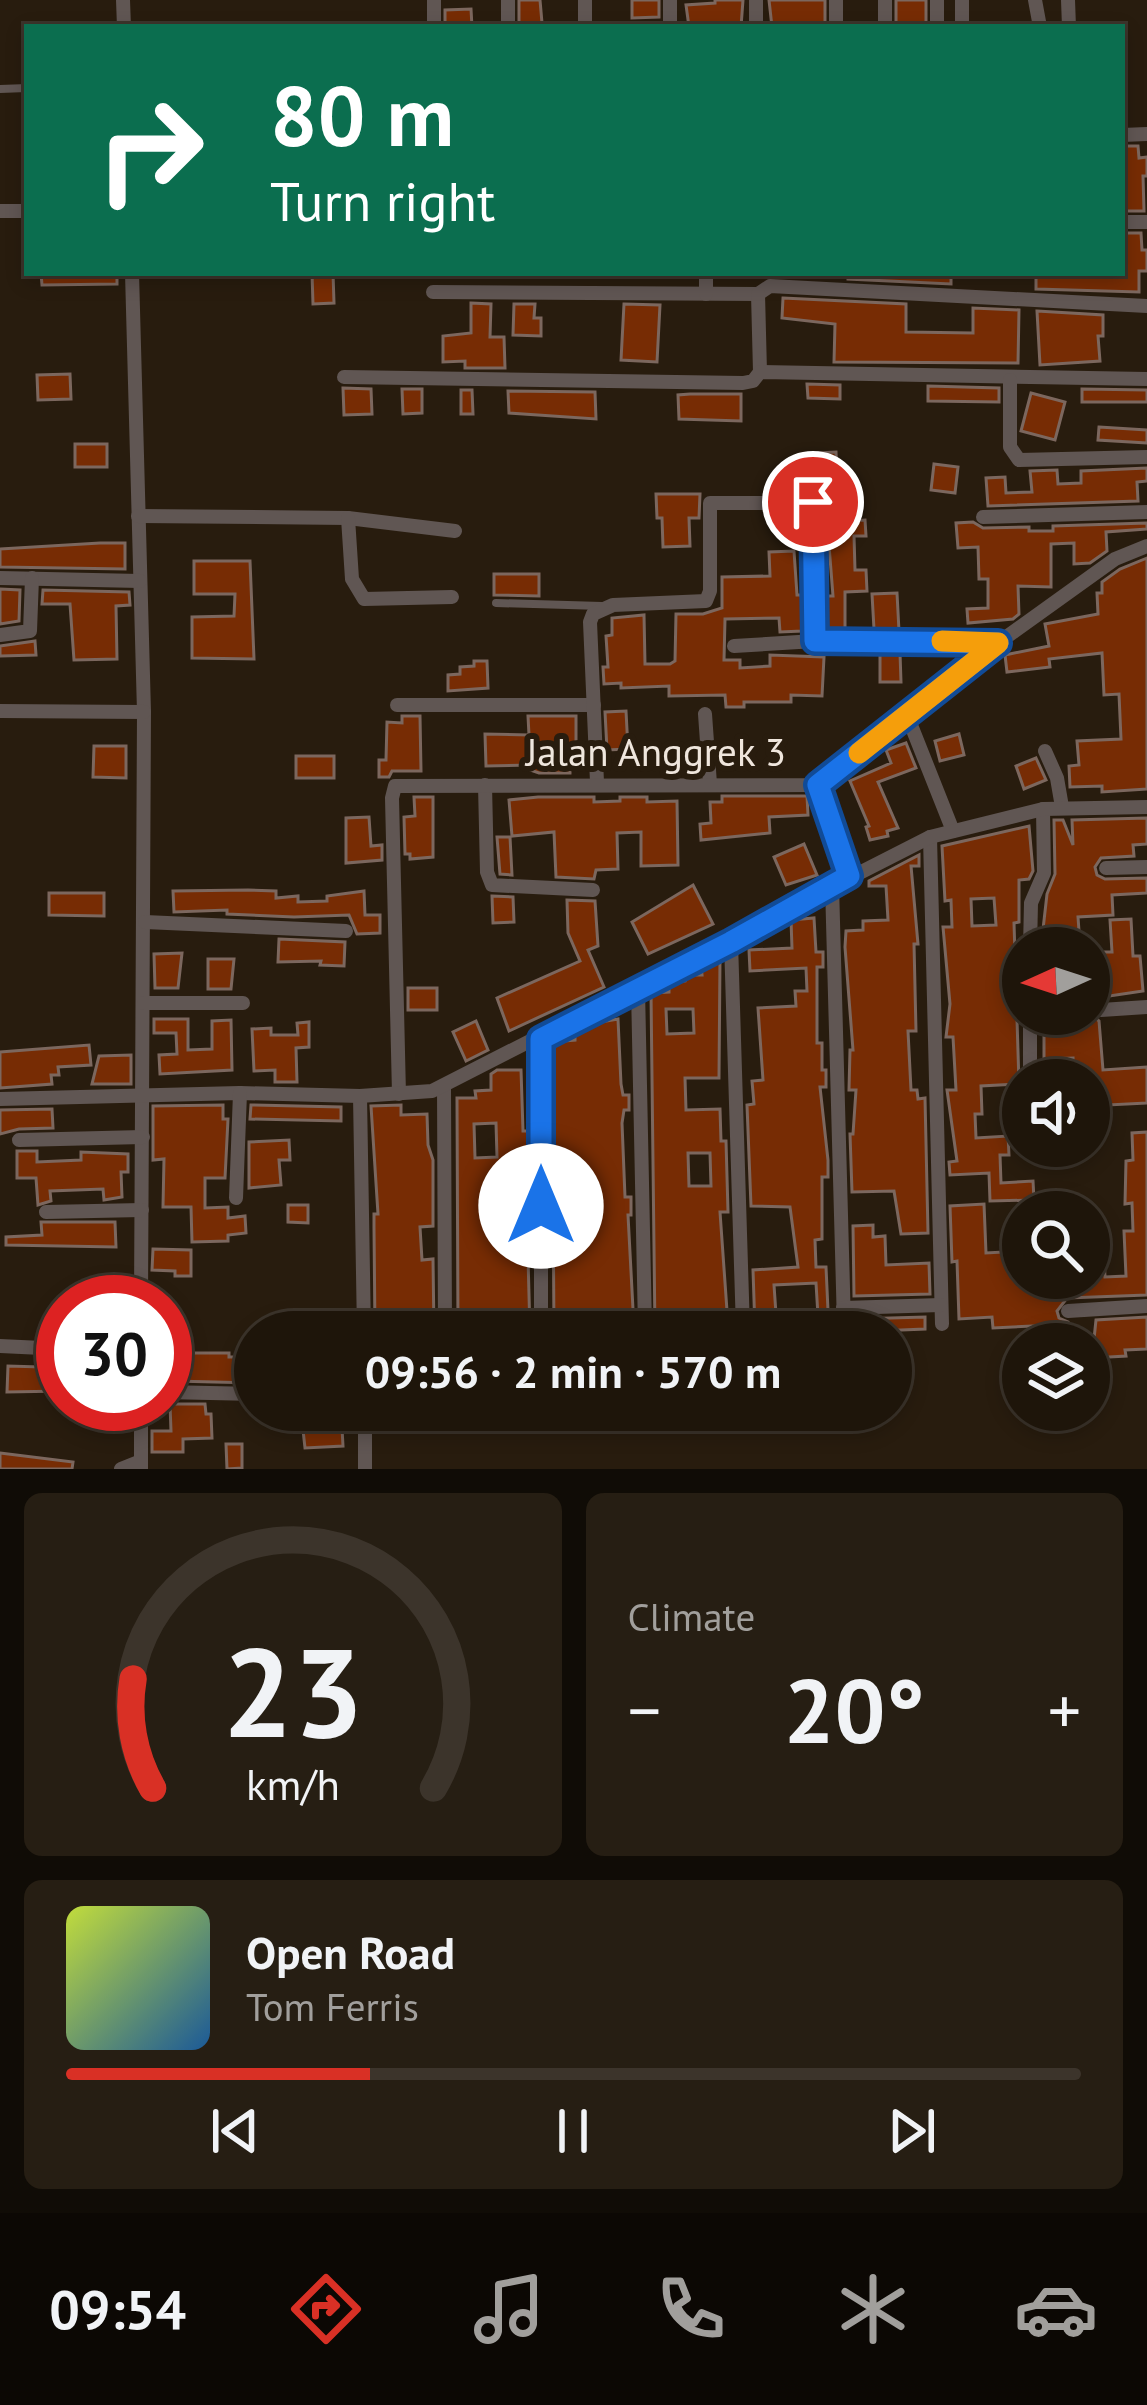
<!DOCTYPE html>
<html lang="en">
<head>
<meta charset="utf-8">
<style>
  :root { --surface:#1e150a; --page:#261e13; --text:#f1f3f6; --muted:#a19f9c; --line:#3c342b; --accent:#d93025 }
  body { margin:0; font-family:"PT Sans",sans-serif; background:var(--page); color:var(--text); height:100vh; display:flex; flex-direction:column; font-size:45px; white-space:nowrap }
  * { box-sizing:border-box; margin:0 }
  p { font-size:39px; color:var(--muted) }
  .icon { flex:none; width:66px; height:66px; fill:none; stroke:currentColor; stroke-width:2; stroke-linecap:round; stroke-linejoin:round }
  .map { position:relative; height:1469px; overflow:hidden }
  .drawer { display:flex; flex-direction:column; gap:24px; padding:24px; background:#100c06; flex:1 }
  .drawer>* { flex:none }
  .guide { position:absolute; left:24px; top:24px; width:1101px; height:252px; border-radius:0px; box-shadow:0 6px 18px #0003,0 0 0 3px var(--line); background:#0b6e4f; color:#fff; overflow:hidden }
  .needle { width:78px; rotate:267deg }
  .controls { position:absolute; left:1002px; top:927px; display:grid; gap:24px }
  .controls a { display:grid; place-items:center; width:108px; height:108px; border-radius:50%; background:var(--surface); box-shadow:0 6px 18px #0003,0 0 0 3px var(--line); font-size:60px }
  .speed { position:absolute; left:36px; top:1275px; display:flex; gap:24px; font-size:60px; font-weight:700; text-align:center }
  .speed>* { display:grid; place-content:center; width:156px; height:156px; border-radius:50%; background:var(--surface); box-shadow:0 6px 18px #0003,0 0 0 3px var(--line); line-height:1 }
  .speed .limit { border:18px solid #d22; background:#fff; color:#111 }
  .pin { position:absolute; display:grid; place-items:center; width:102px; height:102px; color:#fff; margin:-51px; border:6px solid #fff; border-radius:50%; box-shadow:0 3px 12px #0007 }
  .me { position:absolute; width:132px; margin:-66px; rotate:0deg; stroke-linejoin:round; filter:drop-shadow(0 0 9px #0008) }
  .turn { display:flex; align-items:center; gap:42px; height:252px; padding:0 48px; font-size:54px }
  .turn .icon { width:156px; height:156px; stroke-width:2.5 }
  .turn b { display:block; font-size:84px; line-height:102px }
  .big { font-size:90px; font-weight:800; line-height:1.1 }
  .drawer .widget { flex:1; display:flex; flex-direction:column; justify-content:center; gap:18px; min-width:0; padding:0 42px; border-radius:18px; background:var(--page) }
  .drawer .dial { align-items:center; gap:0 }
  .dial svg { height:312px; overflow:visible; fill:none; stroke:var(--line); stroke-width:7; stroke-linecap:round; text-anchor:middle }
  .dial text { fill:var(--text); stroke:none }
  .song { display:flex; align-items:center; gap:36px }
  .cover { width:144px; height:144px; border-radius:18px; background:linear-gradient(135deg,hsl(70 70% 55%),hsl(210 70% 35%)) }
  .played { height:12px; border-radius:6px; background:linear-gradient(90deg,var(--accent) 30%,var(--line) 30%) }
  .keys { display:flex; justify-content:space-around; direction:ltr }
  .heat { display:flex; justify-content:space-between; align-items:center; font-size:66px; direction:ltr }
  .drawer .tiles { flex:1; display:grid; gap:24px; grid-template-columns:1fr 1fr }
  .widget:last-child { grid-column:span 2 }
  .trip { position:absolute; left:234px; top:1311px; width:678px; height:120px; border-radius:60px; background:var(--surface); box-shadow:0 6px 18px #0003,0 0 0 3px var(--line); font-weight:800; line-height:120px; text-align:center }
  .tab-bar { display:flex; height:192px; justify-content:space-around; align-items:center; background:#0c0804; color:var(--muted) }
  .tab-bar .icon { width:84px; height:84px }
  .tab-bar .active { color:var(--accent) }
  .tab-bar b { font-size:54px; color:var(--text) }
  .map>svg:first-child { display:block }
</style>
</head>
<body>
<div class="map">
<svg width="1147" height="1469" viewBox="0 0 1147 1469">
  <rect width="100%" height="100%" fill="#281c0e"/>
  <g fill="#772c04" stroke="#7c675e" stroke-width="3" fill-rule="evenodd">
    <polygon points="519,0 540,0 542,23 519,25"/>
    <polygon points="632,0 659,0 659,17 632,18"/>
    <polygon points="715,0 743,0 741,27 689,27 686,5 715,3"/>
    <polygon points="769,0 825,0 825,27 772,27"/>
    <rect x="896" y="0" width="30" height="27"/>
    <polygon points="471,9 472,27 445,27 445,10"/>
    <polygon points="1122,146 1138,146 1139,158 1147,157 1147,176 1143,176 1144,211 1124,211 1122,207"/>
    <polygon points="1125,233 1141,233 1142,250 1147,250 1147,271 1139,271 1139,292 1036,289 1036,273 1122,273"/>
    <polygon points="41,273 117,273 117,284 42,285"/>
    <polygon points="312,273 333,273 334,303 313,304"/>
    <polygon points="848,273 951,273 951,284 848,279"/>
    <polygon points="783,298 906,304 906,332 973,333 973,308 1019,310 1018,363 834,362 835,324 782,318"/>
    <polygon points="471,303 491,304 490,337 504,337 505,368 465,368 465,361 443,362 443,336 471,333"/>
    <polygon points="514,304 535,304 534,318 541,318 541,336 513,335"/>
    <polygon points="624,304 660,305 657,362 621,360"/>
    <polygon points="1037,311 1103,315 1103,336 1098,336 1100,361 1040,365"/>
    <polygon points="70,374 71,399 38,400 37,375"/>
    <polygon points="807,384 840,385 840,399 808,398"/>
    <polygon points="928,386 999,388 999,402 928,401"/>
    <polygon points="343,388 371,389 372,414 344,415"/>
    <polygon points="402,389 422,389 422,413 403,414"/>
    <polygon points="1082,389 1147,390 1147,402 1082,402"/>
    <polygon points="461,390 472,390 473,414 461,414"/>
    <polygon points="508,391 595,392 596,419 509,413"/>
    <polygon points="1031,393 1065,402 1055,440 1021,431"/>
    <polygon points="690,394 741,394 741,421 679,419 678,395"/>
    <polygon points="1099,427 1147,430 1147,443 1098,440"/>
    <rect x="75" y="444" width="32" height="23"/>
    <polygon points="836,452 838,499 825,500 815,492 790,492 790,459 818,459 818,453"/>
    <polygon points="934,464 958,467 955,493 931,490"/>
    <polygon points="1147,468 1147,481 1137,482 1138,501 988,506 986,478 1005,477 1006,493 1032,492 1030,471 1057,470 1058,484 1081,483 1081,471"/>
    <polygon points="656,494 700,494 699,518 689,518 690,546 663,547 662,518 657,518"/>
    <polygon points="773,514 803,514 803,529 774,531"/>
    <polygon points="865,520 866,536 854,536 855,570 866,570 867,591 845,592 845,630 827,630 826,596 833,596 829,545 834,544 833,522"/>
    <polygon points="973,522 983,528 1029,527 1029,531 1053,531 1053,526 1147,523 1147,529 1106,532 1107,551 1090,563 1074,564 1074,543 1051,544 1051,587 1018,586 1019,614 1013,619 968,623 967,609 988,608 988,579 979,579 978,547 958,548 956,523"/>
    <polygon points="100,543 125,543 125,569 0,567 0,549"/>
    <polygon points="794,551 797,595 803,595 802,631 780,632 779,618 725,619 724,660 740,660 740,668 770,666 770,655 824,657 822,696 791,695 791,702 744,702 744,707 726,707 725,695 669,696 669,686 621,688 621,683 604,684 603,667 608,667 606,636 612,635 612,618 644,615 645,664 670,664 675,661 676,614 703,614 722,608 722,577 770,576 769,552"/>
    <polygon points="1147,558 1147,789 1102,792 1102,786 1070,787 1069,766 1079,765 1077,741 1121,739 1119,694 1104,695 1102,653 1049,659 1050,667 1007,672 1005,655 1049,646 1045,624 1098,614 1097,593 1102,593 1102,582 1120,569"/>
    <polygon points="194,561 250,561 254,659 192,658 192,617 234,616 235,594 194,594"/>
    <polygon points="494,574 539,574 539,596 494,595"/>
    <polygon points="0,589 20,590 19,621 0,624"/>
    <polygon points="43,590 129,592 130,605 116,606 117,659 74,660 70,604 42,604"/>
    <polygon points="897,593 899,631 874,629 872,594"/>
    <polygon points="35,641 36,655 0,656 0,646"/>
    <polygon points="880,653 900,653 901,682 880,682"/>
    <polygon points="474,661 487,661 488,688 448,691 448,675 460,674 460,667 474,666"/>
    <polygon points="626,711 628,749 607,750 605,712"/>
    <polygon points="402,716 420,716 421,771 392,771 389,777 379,777 379,760 386,760 387,722 402,723"/>
    <polygon points="528,716 576,716 576,744 571,744 570,773 539,773 530,770 530,765 486,766 485,734 529,735"/>
    <polygon points="959,734 964,755 940,761 935,741"/>
    <polygon points="906,743 916,768 878,782 898,828 887,831 888,836 870,840 866,827 869,826 850,781 891,763 886,750"/>
    <polygon points="94,746 126,746 126,778 93,777"/>
    <rect x="296" y="756" width="38" height="22"/>
    <polygon points="1036,758 1046,780 1024,789 1016,766"/>
    <polygon points="722,796 807,796 808,815 769,817 770,833 701,840 700,824 711,823 710,802 722,802"/>
    <polygon points="414,797 433,797 433,857 410,859 410,854 405,854 404,817 415,816"/>
    <polygon points="538,797 594,797 594,802 620,801 620,797 647,797 647,802 677,801 678,865 641,866 641,832 617,833 618,869 596,870 594,879 556,877 554,832 512,836 509,800"/>
    <polygon points="369,817 371,846 382,845 382,860 346,863 346,818"/>
    <polygon points="1147,818 1147,844 1133,845 1134,856 1101,858 1095,867 1097,875 1105,879 1147,878 1147,893 1112,895 1113,915 1078,917 1080,945 1041,947 1047,894 1055,874 1054,820 1063,820 1073,845 1072,820"/>
    <path d="M 1029,826 L 1033,871 L 1029,879 L 1019,880 L 1019,922 L 1014,923 L 1019,1084 L 981,1086 L 982,1114 L 975,1114 L 976,1138 L 1008,1136 L 1009,1155 L 1000,1155 L 1001,1183 L 1033,1181 L 1034,1200 L 990,1201 L 989,1173 L 950,1175 L 949,1162 L 957,1161 L 947,1090 L 956,1090 L 953,1037 L 946,1037 L 950,1004 L 943,927 L 952,927 L 951,900 L 945,901 L 942,846 ZM 994,898 L 996,925 L 972,926 L 971,899 Z"/>
    <polygon points="497,837 510,837 512,875 500,874"/>
    <polygon points="804,844 817,875 786,885 774,857"/>
    <polygon points="919,855 919,866 911,866 918,944 914,944 916,1031 908,1031 911,1090 917,1090 918,1099 925,1098 928,1233 901,1234 894,1191 852,1192 850,1134 853,1134 856,1090 849,1090 850,1050 853,1050 845,947 846,931 863,930 863,921 888,920 886,886 869,886 869,881"/>
    <polygon points="693,885 713,924 648,954 632,922"/>
    <polygon points="248,890 276,891 276,898 298,896 298,902 327,901 327,896 364,891 365,915 380,915 380,933 357,934 349,915 294,917 227,914 227,910 174,912 173,891"/>
    <polygon points="49,893 104,893 104,916 49,915"/>
    <polygon points="492,896 513,897 514,922 493,923"/>
    <polygon points="567,900 595,901 598,946 588,950 604,987 509,1031 497,998 580,961 568,933"/>
    <polygon points="814,918 816,952 823,952 823,967 817,967 817,1043 822,1043 822,1070 826,1070 826,1087 820,1087 828,1160 828,1177 822,1177 822,1239 815,1240 816,1267 826,1267 829,1332 813,1332 812,1316 818,1316 816,1283 774,1285 776,1314 790,1314 791,1327 755,1329 753,1270 798,1267 790,1207 751,1206 747,1105 754,1104 752,1081 763,1080 758,1008 796,1006 795,991 807,991 806,968 750,971 749,950 792,948 791,920"/>
    <polygon points="1131,919 1133,956 1140,956 1143,991 1089,999 1089,952 1112,952 1110,920"/>
    <polygon points="279,939 345,942 344,966 320,965 321,961 278,962"/>
    <polygon points="182,953 178,988 155,988 154,954"/>
    <polygon points="208,959 234,959 231,989 208,989"/>
    <path d="M 720,959 L 719,1078 L 685,1078 L 686,1110 L 720,1109 L 721,1141 L 726,1141 L 728,1212 L 720,1212 L 728,1325 L 689,1325 L 690,1332 L 655,1332 L 651,993 L 669,992 L 669,983 L 685,981 L 685,975 L 702,975 L 701,966 ZM 666,1009 L 693,1009 L 694,1033 L 667,1034 ZM 688,1153 L 710,1153 L 711,1186 L 689,1186 Z"/>
    <rect x="408" y="988" width="29" height="22"/>
    <polygon points="1078,1014 1091,1014 1099,1021 1103,1070 1147,1067 1147,1103 1108,1105 1107,1094 1089,1095 1089,1080 1073,1080 1073,1058 1044,1059 1044,1025 1078,1024"/>
    <polygon points="154,1019 188,1019 188,1050 212,1049 212,1021 231,1020 232,1070 160,1074 159,1055 177,1054 176,1033 154,1033"/>
    <polygon points="618,1019 621,1084 623,1095 629,1095 629,1110 624,1110 622,1123 625,1197 631,1197 631,1215 628,1215 634,1328 554,1332 552,1042 575,1040 575,1031 589,1024"/>
    <polygon points="476,1021 488,1050 466,1061 453,1032"/>
    <polygon points="309,1022 309,1047 296,1048 297,1082 275,1082 275,1070 254,1071 252,1029 271,1028 271,1035 298,1035 297,1023"/>
    <polygon points="89,1045 91,1065 58,1067 59,1075 51,1075 52,1084 0,1088 0,1052"/>
    <polygon points="131,1055 131,1084 92,1084 99,1056"/>
    <path d="M 497,1070 L 521,1070 L 523,1131 L 530,1131 L 530,1183 L 526,1183 L 530,1332 L 458,1332 L 457,1098 L 476,1098 L 475,1091 L 491,1090 L 491,1074 ZM 496,1123 L 497,1157 L 475,1158 L 474,1124 Z"/>
    <polygon points="223,1105 223,1119 228,1119 225,1178 205,1178 205,1208 228,1207 228,1218 245,1216 246,1233 228,1235 228,1241 192,1242 191,1207 163,1207 164,1159 153,1160 153,1106"/>
    <polygon points="251,1105 341,1107 341,1121 250,1119"/>
    <polygon points="401,1105 401,1115 427,1114 428,1145 433,1160 433,1226 420,1227 422,1260 433,1259 434,1332 375,1332 374,1228 374,1214 378,1214 371,1106"/>
    <polygon points="52,1109 53,1128 19,1129 0,1134 0,1110"/>
    <polygon points="1147,1132 1147,1295 1067,1298 1057,1311 1059,1318 1068,1322 1068,1335 1053,1335 1053,1325 993,1328 992,1317 959,1319 957,1261 952,1262 950,1206 984,1204 986,1253 1023,1251 1023,1278 1090,1278 1089,1256 1104,1255 1105,1277 1126,1276 1124,1231 1133,1231 1132,1203 1125,1204 1126,1161 1133,1160 1132,1133"/>
    <polygon points="289,1140 290,1160 279,1160 281,1185 249,1188 249,1142"/>
    <polygon points="17,1151 37,1151 37,1162 81,1160 81,1152 128,1154 128,1172 121,1172 122,1197 104,1200 103,1189 50,1191 51,1201 38,1205 36,1178 17,1178"/>
    <polygon points="288,1205 308,1205 308,1223 288,1222"/>
    <polygon points="41,1222 115,1222 116,1247 6,1245 6,1237 42,1235"/>
    <polygon points="873,1225 873,1237 885,1236 886,1265 929,1263 930,1294 854,1296 853,1226"/>
    <polygon points="153,1249 191,1250 191,1276 175,1276 175,1271 152,1270"/>
    <polygon points="925,1317 925,1329 853,1332 855,1319"/>
    <polygon points="1147,1317 1147,1349 1125,1350 1126,1356 1092,1358 1096,1320"/>
    <polygon points="168,1353 229,1353 229,1357 255,1357 255,1383 174,1381 174,1372 165,1373"/>
    <polygon points="42,1359 63,1360 63,1391 7,1392 8,1366 41,1367"/>
    <polygon points="170,1404 205,1404 206,1414 211,1414 212,1438 183,1439 183,1452 152,1452 152,1431 171,1431"/>
    <polygon points="342,1428 343,1446 305,1448 303,1430"/>
    <polygon points="226,1444 242,1444 242,1468 227,1469"/>
    <polygon points="0,1453 73,1462 72,1469 0,1469"/>
  </g>
  <g fill="none" stroke-linecap="round" stroke-linejoin="round">
    <g stroke="#605653" stroke-width="8">
      <polyline points="0,89 27,88"/>
      <polyline points="496,603 602,606"/>
    </g>
    <g stroke="#605653" stroke-width="14">
      <polyline points="123,0 124,27"/>
      <polyline points="434,0 434,27"/>
      <polyline points="508,0 508,27"/>
      <polyline points="585,0 585,27"/>
      <polyline points="670,0 670,27"/>
      <polyline points="756,0 756,27"/>
      <polyline points="885,0 885,27"/>
      <polyline points="962,0 962,27"/>
      <polyline points="1035,0 1040,27"/>
      <polyline points="1068,0 1069,27"/>
      <polyline points="836,27 836,0"/>
      <polyline points="937,27 937,0"/>
      <polyline points="1122,135 1147,134"/>
      <polyline points="0,211 27,211"/>
      <polyline points="1122,222 1147,222"/>
      <polyline points="132,273 144,712 141,1302"/>
      <polyline points="433,292 758,294 770,286 1147,306"/>
      <polyline points="706,294 706,273"/>
      <polyline points="758,294 760,372"/>
      <polyline points="344,377 743,383 753,381 760,372 1147,379"/>
      <polyline points="1010,380 1010,447 1019,460 1147,457"/>
      <polyline points="138,516 348,518 455,531"/>
      <polyline points="983,517 1147,512"/>
      <polyline points="348,518 352,579 364,599 452,597"/>
      <polyline points="0,578 140,581"/>
      <polyline points="0,635 30,631 32,578"/>
      <polyline points="734,646 815,641 998,643"/>
      <polyline points="397,705 594,705"/>
      <polyline points="0,711 144,712"/>
      <polyline points="705,714 710,784"/>
      <polyline points="907,715 953,831"/>
      <polyline points="1045,751 1057,778 1062,807"/>
      <polyline points="597,782 590,622 593,614 613,605 706,601 710,591 710,503 814,503 815,641"/>
      <polyline points="485,785 487,872 492,885 593,890"/>
      <polyline points="818,785 849,876"/>
      <polyline points="930,837 942,1324"/>
      <polyline points="1106,868 1147,867"/>
      <polyline points="832,885 844,1325"/>
      <polyline points="145,922 346,931"/>
      <polyline points="731,942 743,1330"/>
      <polyline points="1030,948 1031,903 1044,873 1043,809"/>
      <polyline points="638,989 645,1328"/>
      <polyline points="144,1003 243,1003"/>
      <polyline points="1101,1010 1147,1007"/>
      <polyline points="541,1039 541,1332"/>
      <polyline points="1030,1080 1030,1014"/>
      <polyline points="444,1087 445,1332"/>
      <polyline points="399,1094 392,798 395,786 818,785 998,643 1115,559 1147,546"/>
      <polyline points="360,1096 364,1332"/>
      <polyline points="0,1099 240,1093 360,1096 432,1091 930,837 1043,809 1147,807"/>
      <polyline points="19,1140 143,1137"/>
      <polyline points="236,1198 240,1093"/>
      <polyline points="46,1212 142,1210"/>
      <polyline points="843,1308 941,1305"/>
      <polyline points="1068,1311 1147,1306"/>
      <polyline points="0,1346 63,1349"/>
      <polyline points="165,1392 255,1394"/>
      <polyline points="121,1469 141,1461"/>
      <polyline points="141,1469 141,1404"/>
      <polyline points="365,1469 365,1410"/>
    </g>
  </g>
  <g fill="none" stroke-linecap="round" stroke-linejoin="round">
    <defs>
      <polyline id="route" points="541,1206 541,1039 731,942 849,876 818,785 998,643 815,641 813,502"/>
    </defs>
    <use href="#route" stroke="#114b97" stroke-width="30"/>
    <use href="#route" stroke="#1a73e8" stroke-width="21"/>
    <polyline stroke="#f59e0b" stroke-width="21" points="859,753 998,643 942,641"/>
  </g>
  <g text-anchor="middle" stroke-width="12" stroke-linejoin="round" paint-order="stroke">
    <g font-size="39" fill="#efe6dd" stroke="#281c0e">
      <text x="656" y="766">Jalan Anggrek 3</text>
    </g>
  </g>
</svg>
<div class="controls">
<a><svg class="needle" viewBox="-14 -14 28 28"><path d="M0-13l5 13h-10z" fill="#e53935"/><path d="M0 13l5-13h-10z" fill="#a19f9c"/></svg></a>
<a><svg class="icon" aria-label="sound" viewBox="0 0 24 24"><path d="M4 9h4l5-4v14l-5-4H4zM17 9q2 3 0 6"/></svg></a>
<a><svg class="icon" aria-label="search" viewBox="0 0 24 24"><circle cx="10" cy="10" r="6"/><path d="M15 15l6 6"/></svg></a>
<a><svg class="icon" aria-label="layers" viewBox="0 0 24 24"><path d="M12 4l9 5-9 5-9-5zM3 14l9 5 9-5"/></svg></a>
</div>
<div class="speed"><div class="limit">30</div></div>
<div class="pin" style="left:813px;top:502px;background:#d93025"><svg class="icon" aria-label="arrive" viewBox="0 0 24 24"><path d="M6 21V4h12l-3 4 3 4H6"/></svg></div>
<svg class="me" style="left:541px;top:1206px" viewBox="-20 -20 40 40"><circle r="19" fill="#fff"/><path d="M0-13L10 11 0 6-10 11z" fill="#1a73e8"/></svg>
<div class="trip">09:56 · 2 min · 570 m</div>
<div class="guide">
<div class="turn"><svg class="icon" aria-label="right" viewBox="0 0 24 24"><path d="M7 20v-9h11M14 6l5 5-5 5"/></svg><div><b>80 m</b>Turn right</div></div>
</div>
</div>
<section class="drawer">
<div class="tiles">
<div class="widget dial"><svg viewBox="0 0 100 80">
<path d="M14 69A42 42 0 1 1 86 69"/>
<path d="M14 69A42 42 0 0 1 9 41" stroke="#d93025"/>
<text x="50" y="56" font-size="32" font-weight="700">23</text>
<text x="50" y="72" font-size="11">km/h</text>
</svg></div>
<div class="widget"><p>Climate</p>
<div class="heat"><a>−</a><b class="big">20°</b><a>+</a></div>
</div>
<div class="widget">
<div class="song"><i class="cover"></i><div><b>Open Road</b><p>Tom Ferris</p></div></div>
<div class="played"></div>
<div class="keys"><svg class="icon" aria-label="previous" viewBox="0 0 24 24"><path d="M18 5L8 12l10 7zM5 5v14"/></svg><svg class="icon" aria-label="pause" viewBox="0 0 24 24"><path d="M8 5v14M16 5v14"/></svg><svg class="icon" aria-label="next" viewBox="0 0 24 24"><path d="M6 5l10 7-10 7zM19 5v14"/></svg></div>
</div>
</div>
</section>
<nav class="tab-bar">
<b>09:54</b>
<svg class="icon active" aria-label="directions" viewBox="0 0 24 24"><path d="M12 3l9 9-9 9-9-9zM9 14v-3h6M13 9l2 2-2 2"/></svg>
<svg class="icon" aria-label="music" viewBox="0 0 24 24"><path d="M9 18V5l10-2v13"/><circle cx="6" cy="18" r="3"/><circle cx="16" cy="16" r="3"/></svg>
<svg class="icon" aria-label="phone" viewBox="0 0 24 24"><path d="M5 4h4l2 5-3 2q2 4 5 5l2-3 5 2v4C11 20 4 13 5 4z"/></svg>
<svg class="icon" aria-label="climate" viewBox="0 0 24 24"><path d="M12 3v18M4 7l16 10M4 17L20 7"/></svg>
<svg class="icon" aria-label="car" viewBox="0 0 24 24"><path d="M5 17H2v-5l4-1 3-4h7l3 4 3 1v5h-3M9 17h6M6 11h13"/><circle cx="7" cy="17" r="2"/><circle cx="17" cy="17" r="2"/></svg>
</nav>
</body>
</html>
